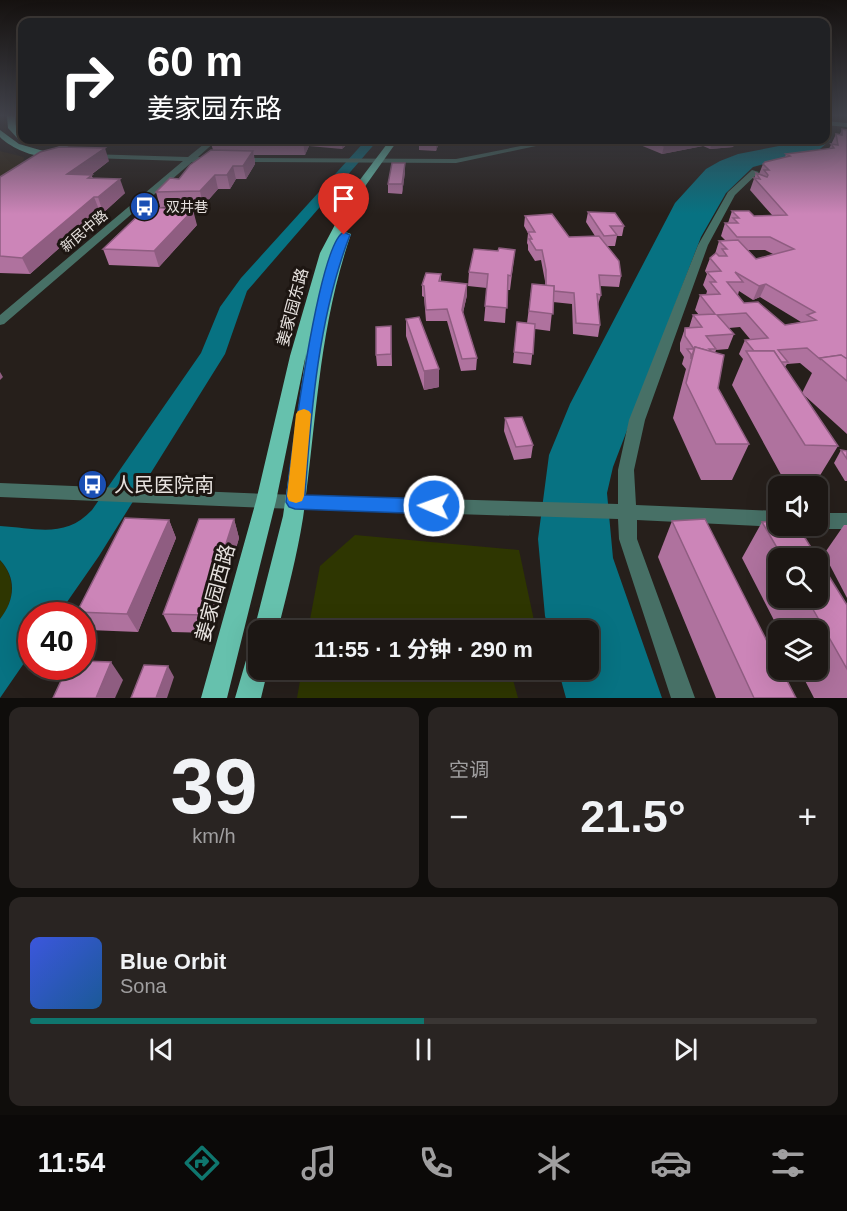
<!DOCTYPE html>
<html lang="zh">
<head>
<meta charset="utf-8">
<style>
  :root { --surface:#1c1714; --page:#292422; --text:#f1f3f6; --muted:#a09fa0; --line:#3a3634; --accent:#0f766e }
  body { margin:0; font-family:Arial,"Noto Sans SC",sans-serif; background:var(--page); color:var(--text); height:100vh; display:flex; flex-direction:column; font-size:22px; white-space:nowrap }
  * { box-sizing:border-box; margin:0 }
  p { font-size:20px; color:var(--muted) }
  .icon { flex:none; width:33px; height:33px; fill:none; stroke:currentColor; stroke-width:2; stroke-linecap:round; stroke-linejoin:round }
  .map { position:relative; height:698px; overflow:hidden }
  .sheet { display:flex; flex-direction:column; gap:9px; padding:9px; background:#0f0d0b; flex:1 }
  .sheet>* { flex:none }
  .hud { position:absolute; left:18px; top:18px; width:812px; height:126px; border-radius:12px; box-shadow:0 6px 24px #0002,0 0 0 2px var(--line); background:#202124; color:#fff; overflow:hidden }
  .controls { position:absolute; left:768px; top:476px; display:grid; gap:12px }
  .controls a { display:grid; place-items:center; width:60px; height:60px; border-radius:12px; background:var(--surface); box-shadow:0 6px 24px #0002,0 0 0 2px var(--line); font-size:30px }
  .speed { position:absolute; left:18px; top:602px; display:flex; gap:12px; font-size:30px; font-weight:700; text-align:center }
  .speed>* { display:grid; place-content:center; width:78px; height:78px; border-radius:50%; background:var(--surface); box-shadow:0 6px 24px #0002,0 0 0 2px var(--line); line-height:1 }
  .speed .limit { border:9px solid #d22; background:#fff; color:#111 }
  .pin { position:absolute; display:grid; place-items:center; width:51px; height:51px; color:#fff; margin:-62px -26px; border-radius:50% 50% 50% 0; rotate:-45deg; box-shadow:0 0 6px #0007 }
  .pin .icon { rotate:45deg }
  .me { position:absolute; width:66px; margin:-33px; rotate:272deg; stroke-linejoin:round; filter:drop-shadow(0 0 4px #0008) }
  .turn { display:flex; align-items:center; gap:21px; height:126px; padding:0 30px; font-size:27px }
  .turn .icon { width:78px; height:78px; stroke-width:2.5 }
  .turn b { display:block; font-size:42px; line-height:51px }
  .big { font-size:45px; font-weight:700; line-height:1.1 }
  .sheet .tile { flex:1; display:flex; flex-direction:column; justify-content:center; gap:9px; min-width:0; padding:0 21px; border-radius:12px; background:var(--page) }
  .sheet .dial { align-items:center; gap:0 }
  .dial b { font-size:78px; line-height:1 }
  .song { display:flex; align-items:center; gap:18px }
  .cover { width:72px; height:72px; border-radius:9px; background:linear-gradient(135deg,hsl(230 70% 55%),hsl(210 70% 35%)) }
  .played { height:6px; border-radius:3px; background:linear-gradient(90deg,var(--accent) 50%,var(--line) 50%) }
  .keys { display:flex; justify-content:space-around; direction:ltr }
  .heat { display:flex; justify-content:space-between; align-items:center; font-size:33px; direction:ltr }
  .sheet .tiles { flex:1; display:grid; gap:9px; grid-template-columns:1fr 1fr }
  .tile:last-child { grid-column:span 2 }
  .trip { position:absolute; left:248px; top:620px; width:351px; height:60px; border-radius:12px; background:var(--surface); box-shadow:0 6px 24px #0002,0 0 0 2px var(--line); font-weight:700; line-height:60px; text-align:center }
  .dock { display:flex; height:96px; justify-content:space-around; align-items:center; background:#0b0908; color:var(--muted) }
  .dock .icon { width:42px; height:42px }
  .dock .selected { color:var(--accent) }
  .dock b { font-size:27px; color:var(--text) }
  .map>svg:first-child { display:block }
</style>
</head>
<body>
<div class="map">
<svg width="847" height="698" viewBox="0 0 847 698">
  <rect width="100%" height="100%" fill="#261f1b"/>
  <polygon fill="#312617" points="0,151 24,157 23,163 0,179"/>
  <g fill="#2e3601">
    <polygon points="355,535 519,550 536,630 308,630 320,566"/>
    <path d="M 0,560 C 16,578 15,601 0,619 Z"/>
    <polygon points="302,669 510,669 518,698 297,698"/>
  </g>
  <g fill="#077282">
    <polygon points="825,131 830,140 820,149 753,167 726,193 701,237 613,467 607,493 613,558 662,698 566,698 558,669 588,669 588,630 549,630 545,616 538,539 549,455 570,404 675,203 706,169 720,161 738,154 789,144 800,140 825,140"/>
    <path d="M 366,140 L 378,140 L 247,291 L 225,354 L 99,556 L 58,615 L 32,615 L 31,653 L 0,698 L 0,619 C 15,600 17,578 0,560 L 0,526 C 36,528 65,539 92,510 L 201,353 L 220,307 L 241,278 Z"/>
  </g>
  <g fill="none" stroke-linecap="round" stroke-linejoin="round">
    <g fill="#477066" fill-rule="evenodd">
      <polygon points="825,121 847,123 847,127 825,125"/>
      <polygon points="69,140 78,140 50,158 43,156"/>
      <polygon points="209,140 217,140 198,157 215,158 219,160 218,162 192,162 4,324 0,325 0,315 183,161 91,158 88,158 88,154 188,157"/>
      <polygon points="551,140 564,140 456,163 238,162 234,160 238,158 456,159"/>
      <polygon points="752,170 759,172 735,195 708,245 645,420 634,470 636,505 778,511 778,525 783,525 778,527 637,520 637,539 695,698 671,698 619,539 618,519 266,508 0,497 0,483 266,494 618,504 618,470 629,420 698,245 728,192"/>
      <polygon points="818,513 847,513 847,529 818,529 812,526 818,525"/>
    </g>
    <g fill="#66c1ad" fill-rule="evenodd">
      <polygon points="7,116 15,116 16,127 22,134 22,140 25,140 19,140 8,128"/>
      <path d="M 0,130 L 19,144 L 54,154 C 42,162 10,148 0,137 Z"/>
      <path d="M 390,140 L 398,140 L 366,185 L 343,231 L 351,234 C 318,331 317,419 303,518 C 297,556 287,593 278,630 L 258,630 L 258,638 L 254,630 L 283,516 L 306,354 L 276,501 L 227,698 L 201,698 L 256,501 L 290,356 L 320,253 L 356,185 Z"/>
      <polygon points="258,647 258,669 268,669 261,698 235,698 249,650"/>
    </g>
  </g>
  <g fill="#af729e" fill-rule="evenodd">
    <polygon points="18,116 22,116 22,127"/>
    <path d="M 842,129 L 847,130 L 847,434 L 804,395 L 838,446 L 816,482 L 785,482 L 732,385 L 743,359 L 739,354 L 745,340 L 750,339 L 740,327 L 729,328 L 734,334 L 728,349 L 716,350 L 715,353 L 718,388 L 749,444 L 732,480 L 701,480 L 673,418 L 686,369 L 682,364 L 684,357 L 680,351 L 680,343 L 685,328 L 689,328 L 693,315 L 699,315 L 695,310 L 700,295 L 706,295 L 707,291 L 703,285 L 707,274 L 705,271 L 710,258 L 715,254 L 719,241 L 725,240 L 721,236 L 725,223 L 728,223 L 732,211 L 754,216 L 772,215 L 750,190 L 756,173 L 759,174 L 763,164 L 785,157 L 786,154 L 829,149 L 836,134 L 840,134 ZM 747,250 L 765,250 L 773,254 L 756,259 ZM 739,291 L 753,300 L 760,297 L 801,322 L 785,325 L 744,303 L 738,295 ZM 800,363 L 812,373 L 802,393 L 785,367 L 787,364 Z"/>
    <polygon points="45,140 66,140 62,142 49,142"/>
    <polygon points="210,140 352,140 342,149 309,146 305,155 254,155 255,164 246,179 236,179 230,189 218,189 203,206 160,207 156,192 179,179 213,150"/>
    <polygon points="420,140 440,140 436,151 419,150 419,141"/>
    <polygon points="628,140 741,140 740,141 735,142 733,147 710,149 703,146 662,154"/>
    <polygon points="109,161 91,175 93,178 125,193 103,213 100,212 30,274 0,273 0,177"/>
    <polygon points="405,172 402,194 388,193 388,184"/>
    <polygon points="588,212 624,226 622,236 617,236 615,246 607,246 621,276 619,287 600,286 601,295 598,305 600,325 598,337 573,334 572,304 553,302 550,331 535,329 531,365 513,363 517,322 527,323 532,284 545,285 545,281 541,260 535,261 528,250 528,245 527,243 528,233 524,226 525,216 569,237 595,236 586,222"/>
    <polygon points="197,225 159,267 109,265 103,249"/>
    <polygon points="515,250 510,290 507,290 505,323 484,321 487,288 468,286 469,272 498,251"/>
    <polygon points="441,274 441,282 467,284 467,295 463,313 477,358 476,370 461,371 447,321 426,321 424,297 422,296 422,285"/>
    <polygon points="406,319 439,369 439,387 424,390 406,336"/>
    <polygon points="391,326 392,366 377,366 376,355"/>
    <polygon points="505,418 533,445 531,458 514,460 504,431"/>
    <polygon points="841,450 847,451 847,481 845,481 834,463"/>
    <polygon points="234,519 239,538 211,633 172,632 163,614"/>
    <polygon points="169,520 176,538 138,632 89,630 82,620 82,615 79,615 77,612"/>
    <polygon points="672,521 796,698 716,698 658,557"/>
    <path d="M 778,521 L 778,525 L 797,525 L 847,605 L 847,698 L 814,698 L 799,669 L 818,669 L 818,630 L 779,630 L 742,558 L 762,522 ZM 778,558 L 818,558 L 818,597 L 778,597 Z"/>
    <polygon points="844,525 847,525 847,598 824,554"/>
  </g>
  <g fill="#8f5d81">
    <polygon points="305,140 309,140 309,146 305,155 303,142"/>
    <polygon points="342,140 352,140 342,149"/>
    <polygon points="437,140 440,140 436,151 436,143"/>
    <polygon points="699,140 705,140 703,146 662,154 664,146"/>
    <polygon points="728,140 741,140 740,141 735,142 733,147 710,149 712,142"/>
    <polygon points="105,148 109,161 73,188 67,174"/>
    <polygon points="253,151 255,164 246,179 243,166"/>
    <polygon points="405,163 405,172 402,194 402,184"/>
    <polygon points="233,166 236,179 230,189 227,175"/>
    <polygon points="215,175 218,189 203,206 200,191"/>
    <polygon points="120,179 125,193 103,213 98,197"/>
    <polygon points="94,197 100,212 30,274 22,258"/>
    <polygon points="193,210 197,225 159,267 154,251"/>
    <polygon points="467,284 467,295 461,321 462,310"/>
    <polygon points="766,284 760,297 753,300 759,286"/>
    <polygon points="439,369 439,387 424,390 424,371"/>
    <polygon points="0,372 3,377 0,380"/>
    <polygon points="234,519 239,538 211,633 203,615"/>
    <polygon points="169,520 176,538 138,632 127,614"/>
    <polygon points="111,662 123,680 115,698 96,698"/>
    <polygon points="168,666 174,677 167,698 156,698"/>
  </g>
  <g fill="#cc85b8" stroke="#8f5d81" stroke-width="1.5" fill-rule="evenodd">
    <path d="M 842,129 L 847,130 L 847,358 L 845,358 L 841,355 L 820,358 L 821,360 L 807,348 L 778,350 L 788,362 L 781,362 L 774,351 L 754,351 L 745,340 L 768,338 L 746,313 L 717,315 L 734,334 L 706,336 L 716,349 L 709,349 L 712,352 L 695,347 L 694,349 L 685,336 L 685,328 L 702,327 L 693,315 L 715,314 L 700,295 L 720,294 L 710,282 L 716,282 L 707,272 L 721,271 L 710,258 L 716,253 L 719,256 L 727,256 L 722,249 L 727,249 L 719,241 L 738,240 L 756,259 L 794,249 L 770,237 L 737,237 L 725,223 L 738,223 L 733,218 L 739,218 L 732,211 L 749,211 L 754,216 L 787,215 L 754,178 L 760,179 L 756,173 L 767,177 L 768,175 L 764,170 L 769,170 L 763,164 L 765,162 L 790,156 L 786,154 L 834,148 L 831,144 L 838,145 L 836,134 L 842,135 ZM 735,272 L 759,286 L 766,284 L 815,312 L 807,315 L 816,320 L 785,325 L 758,302 L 744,303 L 727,282 L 743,282 Z"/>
    <polygon points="217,140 305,140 303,142 215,142"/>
    <polygon points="420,140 437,140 436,143 419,141"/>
    <polygon points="648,140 699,140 664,146"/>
    <polygon points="708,140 733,140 712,142"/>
    <polygon points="59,147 105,148 67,174 92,175 88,178 120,179 98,197 94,197 22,258 0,256 0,177 40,152"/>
    <polygon points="211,150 253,151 243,166 233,166 227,175 215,175 200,191 156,192 170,178 179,179 190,165"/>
    <polygon points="392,163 405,163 402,184 388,184"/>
    <polygon points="147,207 193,210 154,251 103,249"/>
    <polygon points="588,212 615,213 624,226 610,226 617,235 604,236"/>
    <polygon points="552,214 569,237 599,236 619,261 621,276 599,275 601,295 597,294 600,325 576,323 574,293 554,291 554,286 546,286 546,270 542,250 536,250 529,239 532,239 528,232 535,232 525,216"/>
    <polygon points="499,248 515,250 511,276 508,275 507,308 485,306 488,274 469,272 474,249 498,251"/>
    <polygon points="426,273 441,274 439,281 467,284 462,310 477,358 462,359 447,309 426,310 424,286 422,285"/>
    <polygon points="532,284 554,286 553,314 529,311"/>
    <polygon points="419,317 439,369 424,371 406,319"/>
    <polygon points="517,322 535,324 533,354 514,352"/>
    <polygon points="391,326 391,354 376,355 376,327"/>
    <polygon points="695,347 724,355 718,388 749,444 716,444 686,383"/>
    <polygon points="687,349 694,349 691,359 691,354"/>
    <polygon points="746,351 774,351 838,446 805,445"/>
    <polygon points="841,355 847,359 847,381 820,358"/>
    <polygon points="522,417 533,445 516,447 505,418"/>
    <polygon points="841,450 847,451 847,459"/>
    <polygon points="125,518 169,520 127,614 77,612"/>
    <polygon points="199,519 234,519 203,615 163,614"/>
    <polygon points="705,519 778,663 778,669 781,669 796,698 754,698 672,521"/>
    <polygon points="778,521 778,525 797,525 847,605 847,669 806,597 818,597 818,558 783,558 762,522"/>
    <polygon points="82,661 111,662 96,698 53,698 68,666 82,666"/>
    <polygon points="144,665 168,666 156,698 131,698"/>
  </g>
  <linearGradient id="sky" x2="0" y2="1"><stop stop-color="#15110f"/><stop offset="0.54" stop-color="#41424a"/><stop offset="1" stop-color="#41424a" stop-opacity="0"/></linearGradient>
  <rect width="847" height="214" fill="url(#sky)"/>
  <path fill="#1a73e8" stroke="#114b97" stroke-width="1.5" d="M 344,232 L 350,235 C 319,315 311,410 305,495 L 434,499 L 440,501 L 443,506 L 440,512 L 434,514 L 295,509 L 289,507 L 286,502 C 290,466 318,242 344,232 Z"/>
  <polygon fill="#f59e0b" points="304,409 309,411 311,414 304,496 302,501 296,503 289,501 287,496 296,414 298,411"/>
  <defs>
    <symbol id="bus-disc" viewBox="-11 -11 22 22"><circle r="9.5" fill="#1a4fb4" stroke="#1d1612"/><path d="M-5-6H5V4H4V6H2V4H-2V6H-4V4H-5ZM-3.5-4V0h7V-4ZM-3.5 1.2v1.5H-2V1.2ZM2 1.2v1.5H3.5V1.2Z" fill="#fff"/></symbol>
  </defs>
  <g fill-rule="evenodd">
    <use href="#bus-disc" x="128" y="190" width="33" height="33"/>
    <use href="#bus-disc" x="76" y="468" width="33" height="33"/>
  </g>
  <g text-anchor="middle" stroke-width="6" stroke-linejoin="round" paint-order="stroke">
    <g font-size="14" fill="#e7e2df" stroke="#1d1612" text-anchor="start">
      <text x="166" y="212">双井巷</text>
    </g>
    <g font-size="14" fill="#e7e2df" stroke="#1d1612">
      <text transform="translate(84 231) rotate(-40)" y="5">新民中路</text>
    </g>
    <g font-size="16" fill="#e7e2df" stroke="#1d1612">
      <text transform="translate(292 307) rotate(-75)" y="6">姜家园东路</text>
    </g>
    <g font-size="20" fill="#e7e2df" stroke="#1d1612" text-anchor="start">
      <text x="114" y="492">人民医院南</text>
    </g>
    <g font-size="20" fill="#e7e2df" stroke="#1d1612">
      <text transform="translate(215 593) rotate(-75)" y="7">姜家园西路</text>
    </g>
  </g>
</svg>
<div class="controls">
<a><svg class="icon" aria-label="sound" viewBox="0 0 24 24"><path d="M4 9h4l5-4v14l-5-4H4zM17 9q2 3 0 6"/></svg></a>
<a><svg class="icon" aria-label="search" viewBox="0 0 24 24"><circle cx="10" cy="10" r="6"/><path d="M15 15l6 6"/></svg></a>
<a><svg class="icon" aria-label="layers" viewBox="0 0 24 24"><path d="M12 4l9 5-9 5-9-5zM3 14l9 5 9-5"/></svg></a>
</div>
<div class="speed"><div class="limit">40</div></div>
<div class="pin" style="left:344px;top:235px;background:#d93025"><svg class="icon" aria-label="arrive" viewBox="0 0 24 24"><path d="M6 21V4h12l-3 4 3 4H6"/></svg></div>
<svg class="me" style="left:434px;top:506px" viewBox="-20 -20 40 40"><circle r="17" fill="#1a73e8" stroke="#fff" stroke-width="3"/><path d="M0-11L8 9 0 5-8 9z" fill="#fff"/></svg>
<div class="trip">11:55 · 1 分钟 · 290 m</div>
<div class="hud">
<div class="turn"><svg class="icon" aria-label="right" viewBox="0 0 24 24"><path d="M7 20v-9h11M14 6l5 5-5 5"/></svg><div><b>60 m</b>姜家园东路</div></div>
</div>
</div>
<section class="sheet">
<div class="tiles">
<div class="tile dial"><b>39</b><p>km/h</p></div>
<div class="tile"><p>空调</p>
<div class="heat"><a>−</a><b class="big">21.5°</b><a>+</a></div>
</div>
<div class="tile">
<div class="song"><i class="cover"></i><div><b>Blue Orbit</b><p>Sona</p></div></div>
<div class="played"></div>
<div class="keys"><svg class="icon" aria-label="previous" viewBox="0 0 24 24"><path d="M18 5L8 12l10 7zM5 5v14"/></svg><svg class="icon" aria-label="pause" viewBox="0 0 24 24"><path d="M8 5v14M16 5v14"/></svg><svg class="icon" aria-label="next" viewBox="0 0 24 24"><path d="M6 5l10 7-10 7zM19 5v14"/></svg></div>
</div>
</div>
</section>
<nav class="dock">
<b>11:54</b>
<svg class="icon selected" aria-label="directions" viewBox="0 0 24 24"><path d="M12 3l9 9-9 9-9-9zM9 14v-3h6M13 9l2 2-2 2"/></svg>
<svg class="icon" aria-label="music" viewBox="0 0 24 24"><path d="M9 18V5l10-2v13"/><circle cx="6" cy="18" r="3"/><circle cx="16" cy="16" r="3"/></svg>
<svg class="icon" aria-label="phone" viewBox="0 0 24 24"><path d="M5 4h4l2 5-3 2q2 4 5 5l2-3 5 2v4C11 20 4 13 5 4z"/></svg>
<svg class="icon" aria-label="climate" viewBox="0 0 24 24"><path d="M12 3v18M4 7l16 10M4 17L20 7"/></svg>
<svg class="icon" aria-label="car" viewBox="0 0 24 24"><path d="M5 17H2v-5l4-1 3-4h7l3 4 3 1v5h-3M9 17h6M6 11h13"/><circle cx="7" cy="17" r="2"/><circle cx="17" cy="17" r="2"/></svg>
<svg class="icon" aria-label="filters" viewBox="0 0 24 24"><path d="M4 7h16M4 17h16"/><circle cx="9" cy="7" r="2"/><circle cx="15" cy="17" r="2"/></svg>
</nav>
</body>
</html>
